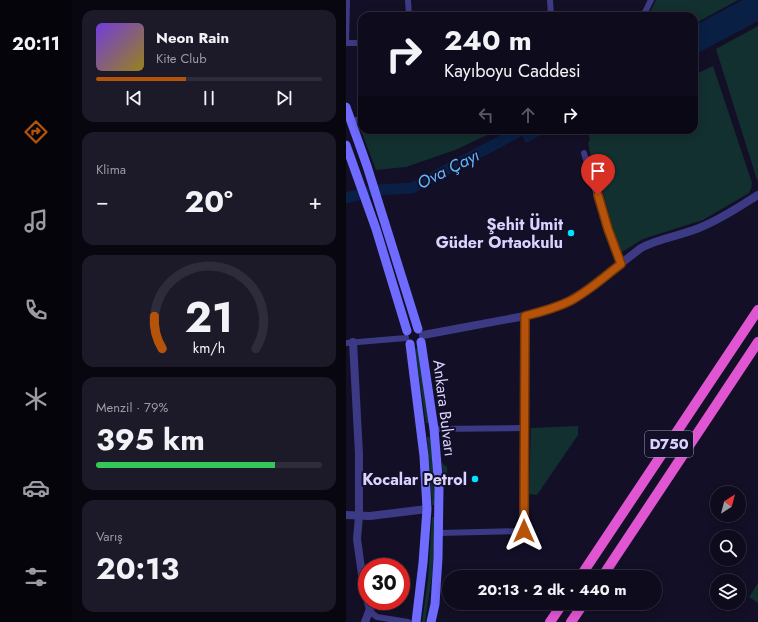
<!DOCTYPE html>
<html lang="tr">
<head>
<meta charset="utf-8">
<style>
  :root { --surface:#0e0b1c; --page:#1c1929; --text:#f1f3f6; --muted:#9b9ba3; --line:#2e2b3b; --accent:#b45309 }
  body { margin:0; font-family:Jost,sans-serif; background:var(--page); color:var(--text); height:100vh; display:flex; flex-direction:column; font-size:15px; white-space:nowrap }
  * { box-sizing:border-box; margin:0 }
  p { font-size:13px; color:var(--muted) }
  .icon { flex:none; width:22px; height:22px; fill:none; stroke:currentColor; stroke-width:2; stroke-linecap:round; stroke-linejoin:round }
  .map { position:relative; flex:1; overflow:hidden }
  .sheet { display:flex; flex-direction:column; gap:10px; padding:10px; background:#08060f; width:274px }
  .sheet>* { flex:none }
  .top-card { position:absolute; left:12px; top:12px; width:340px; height:122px; border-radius:12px; box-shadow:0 2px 10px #0003,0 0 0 1px var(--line); background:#0e0b1c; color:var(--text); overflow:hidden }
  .needle { width:26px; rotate:36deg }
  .tools { position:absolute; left:364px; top:486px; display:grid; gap:8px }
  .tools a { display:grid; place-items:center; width:36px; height:36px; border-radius:50%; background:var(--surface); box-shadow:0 2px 10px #0003,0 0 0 1px var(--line); font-size:20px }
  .speed { position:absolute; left:12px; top:558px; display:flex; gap:8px; font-size:20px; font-weight:700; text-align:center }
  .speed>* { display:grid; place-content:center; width:52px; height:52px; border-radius:50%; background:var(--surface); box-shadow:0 2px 10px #0003,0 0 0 1px var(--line); line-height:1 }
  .speed .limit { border:6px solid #d22; background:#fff; color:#111 }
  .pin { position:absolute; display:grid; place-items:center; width:34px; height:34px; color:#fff; margin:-41px -17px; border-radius:50% 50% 50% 0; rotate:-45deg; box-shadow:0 0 4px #0007 }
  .pin .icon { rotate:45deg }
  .me { position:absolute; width:44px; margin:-22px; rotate:0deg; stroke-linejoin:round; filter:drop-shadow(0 0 3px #0008) }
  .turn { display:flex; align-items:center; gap:14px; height:84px; padding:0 20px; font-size:18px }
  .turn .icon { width:52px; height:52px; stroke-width:2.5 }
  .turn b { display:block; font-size:28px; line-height:34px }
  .lanes { display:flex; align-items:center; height:38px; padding:0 20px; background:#0003; justify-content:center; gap:20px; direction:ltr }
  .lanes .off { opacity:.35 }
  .big { font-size:30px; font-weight:700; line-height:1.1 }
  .sheet .widget { flex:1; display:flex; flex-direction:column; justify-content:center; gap:6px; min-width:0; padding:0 14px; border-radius:12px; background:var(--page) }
  .sheet .dial { align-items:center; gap:0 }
  .dial svg { height:104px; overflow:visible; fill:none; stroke:var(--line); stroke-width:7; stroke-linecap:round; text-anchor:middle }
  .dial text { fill:var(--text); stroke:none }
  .song { display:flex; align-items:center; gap:12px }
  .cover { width:48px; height:48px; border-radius:6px; background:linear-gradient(135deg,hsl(260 70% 55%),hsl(50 70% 35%)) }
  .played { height:4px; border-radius:2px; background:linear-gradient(90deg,var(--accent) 40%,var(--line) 40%) }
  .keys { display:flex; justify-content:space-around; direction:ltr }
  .heat { display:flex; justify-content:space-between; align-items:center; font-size:22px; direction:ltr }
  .charge { height:6px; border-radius:3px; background:linear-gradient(90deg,#34c759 79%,var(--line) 0) }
  .trip { position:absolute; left:96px; top:570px; width:220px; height:40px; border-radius:20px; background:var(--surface); box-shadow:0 2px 10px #0003,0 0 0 1px var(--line); font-weight:700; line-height:40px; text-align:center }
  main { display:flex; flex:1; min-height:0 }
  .dock { display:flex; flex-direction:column; width:72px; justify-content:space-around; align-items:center; background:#06040b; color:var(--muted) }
  .dock .icon { width:28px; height:28px }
  .dock .selected { color:var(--accent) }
  .dock b { font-size:18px; color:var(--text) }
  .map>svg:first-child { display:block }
</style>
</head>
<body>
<main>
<nav class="dock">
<b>20:11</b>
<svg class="icon selected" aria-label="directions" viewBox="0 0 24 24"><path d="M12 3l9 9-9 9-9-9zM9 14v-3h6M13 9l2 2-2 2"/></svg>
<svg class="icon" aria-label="music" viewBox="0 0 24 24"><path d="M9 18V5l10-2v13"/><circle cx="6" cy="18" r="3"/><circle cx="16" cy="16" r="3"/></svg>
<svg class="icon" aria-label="phone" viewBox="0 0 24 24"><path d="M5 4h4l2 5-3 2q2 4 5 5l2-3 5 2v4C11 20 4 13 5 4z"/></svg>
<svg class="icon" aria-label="climate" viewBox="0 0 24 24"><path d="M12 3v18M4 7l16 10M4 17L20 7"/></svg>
<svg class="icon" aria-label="car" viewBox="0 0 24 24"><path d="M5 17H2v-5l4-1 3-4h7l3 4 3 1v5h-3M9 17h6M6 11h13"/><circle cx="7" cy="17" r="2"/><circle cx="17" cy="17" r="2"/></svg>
<svg class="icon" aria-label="filters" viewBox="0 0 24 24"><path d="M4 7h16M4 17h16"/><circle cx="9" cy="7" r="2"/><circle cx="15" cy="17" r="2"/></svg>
</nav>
<section class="sheet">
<div class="widget">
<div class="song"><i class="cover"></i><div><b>Neon Rain</b><p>Kite Club</p></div></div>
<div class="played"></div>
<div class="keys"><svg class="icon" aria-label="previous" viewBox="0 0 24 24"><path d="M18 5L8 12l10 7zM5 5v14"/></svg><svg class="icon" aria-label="pause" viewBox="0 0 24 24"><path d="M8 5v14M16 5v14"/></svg><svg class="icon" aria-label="next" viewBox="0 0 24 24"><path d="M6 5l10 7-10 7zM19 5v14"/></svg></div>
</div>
<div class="widget"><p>Klima</p>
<div class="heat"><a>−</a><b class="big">20°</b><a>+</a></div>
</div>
<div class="widget dial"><svg viewBox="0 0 100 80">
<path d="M14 69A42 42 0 1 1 86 69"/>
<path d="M14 69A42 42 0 0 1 8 44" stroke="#b45309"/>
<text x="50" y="56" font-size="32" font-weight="700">21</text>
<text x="50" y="72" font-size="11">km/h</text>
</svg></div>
<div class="widget"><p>Menzil · 79%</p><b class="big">395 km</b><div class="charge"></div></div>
<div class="widget"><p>Varış</p><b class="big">20:13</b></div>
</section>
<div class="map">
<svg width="412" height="622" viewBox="0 0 412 622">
  <rect width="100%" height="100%" fill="#130f26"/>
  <g fill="#12302f">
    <polygon points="310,0 392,0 348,24 348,16 302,16"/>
    <polygon points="412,26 412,180 411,180 370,49"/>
    <polygon points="367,66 406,183 405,189 403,193 357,220 297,239 276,252 270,238 248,162 245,157 242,143 244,139 241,130 348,130 348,75"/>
    <polygon points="16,124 16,130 152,130 109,150 60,167 30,170 13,125"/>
    <polygon points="72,348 83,423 80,423 69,349"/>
    <polygon points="232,426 232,435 191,495 183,494 185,428"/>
    <polygon points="81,437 85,437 89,505 86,505"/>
    <polygon points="96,463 101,467 102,483 98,488"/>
    <polygon points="86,517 90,517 86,576 79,622 76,622 82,580"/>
    <polygon points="412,583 412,603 403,597"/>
  </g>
  <g fill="#0a1f44">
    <polygon points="396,0 412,0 412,21 348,55 348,26"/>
    <polygon points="173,130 204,130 180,143"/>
  </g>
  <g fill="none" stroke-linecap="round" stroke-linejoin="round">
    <polyline stroke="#0a1f44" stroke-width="11" points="0,198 31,190 66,188 176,130"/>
    <g stroke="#3d3a85" stroke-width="6">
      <polyline points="62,0 63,16"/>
      <polyline points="204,0 205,16"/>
      <polyline points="294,16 299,12 305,0"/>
      <polyline points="0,43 1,0"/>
      <polyline points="0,43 16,43"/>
      <polyline points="5,121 16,119"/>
      <polyline points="238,153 258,219 275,264"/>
      <polyline points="0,343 60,338"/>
      <polyline points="88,429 178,428"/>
      <polyline points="93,533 178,531 179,316"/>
      <polyline points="24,609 27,614 31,617 62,622"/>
    </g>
    <g stroke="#3d3a85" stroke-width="8">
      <path d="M 77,335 L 179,316 L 215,305 L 238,292 L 295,248 C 313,238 334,236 353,228 C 374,220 393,207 412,195"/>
      <polyline points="7,342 13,454 13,516 11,539 18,589 24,609 19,622"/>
      <polyline points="0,515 24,516 81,509"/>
    </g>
    <g stroke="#6f6bff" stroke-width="9">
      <polyline points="0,107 21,166 72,329"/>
      <polyline points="0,145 30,229 61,331"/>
      <polyline points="75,342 88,429 93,489 92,558 89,604 85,622"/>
      <polyline points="64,344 78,456 81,509 77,563 70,622"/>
    </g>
    <g stroke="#e055d1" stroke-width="10">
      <polyline points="234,577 412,310"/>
      <polyline points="256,577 412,342"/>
      <polyline points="204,622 217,603"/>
      <polyline points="225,622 238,603"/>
    </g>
  </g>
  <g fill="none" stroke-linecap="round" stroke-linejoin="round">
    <defs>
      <path id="route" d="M 178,531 L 179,316 C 195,312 210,308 224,301 C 243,291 259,276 275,264 L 262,229 L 252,195"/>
    </defs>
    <use href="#route" stroke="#753606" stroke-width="10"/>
    <use href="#route" stroke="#b45309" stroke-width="7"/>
  </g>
  <g fill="#00e5ff" stroke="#130f26" stroke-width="1.5">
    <circle cx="225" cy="233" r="4"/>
    <circle cx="129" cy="479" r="4"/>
  </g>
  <g text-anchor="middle" stroke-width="4" stroke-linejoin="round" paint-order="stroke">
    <rect fill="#130f26" stroke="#9e99be" stroke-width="1" x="299" y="431" width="48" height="26" rx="3"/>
    <g font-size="15" font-weight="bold" fill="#d9d4ff">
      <text x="323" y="449">D750</text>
    </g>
    <g font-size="16" font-weight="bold" fill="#d9d4ff" stroke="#130f26" text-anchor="end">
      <text x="217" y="230">Şehit Ümit<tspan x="217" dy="18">Güder Ortaokulu</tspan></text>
      <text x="121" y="485">Kocalar Petrol</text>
    </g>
    <g font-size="16" fill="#d9d4ff" stroke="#130f26">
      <text transform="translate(99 408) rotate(83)" y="6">Ankara Bulvarı</text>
    </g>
    <g font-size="17" font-style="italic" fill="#62b6ff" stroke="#130f26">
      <text transform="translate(102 169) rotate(-27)" y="6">Ova Çayı</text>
    </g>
  </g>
</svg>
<div class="tools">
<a><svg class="needle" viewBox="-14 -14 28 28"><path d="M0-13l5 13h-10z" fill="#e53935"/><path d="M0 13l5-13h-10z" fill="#9b9ba3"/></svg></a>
<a><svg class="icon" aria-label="search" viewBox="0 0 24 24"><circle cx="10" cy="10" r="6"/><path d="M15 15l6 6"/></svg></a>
<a><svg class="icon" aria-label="layers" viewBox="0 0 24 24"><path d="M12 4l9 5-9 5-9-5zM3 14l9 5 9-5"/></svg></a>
</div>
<div class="speed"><div class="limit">30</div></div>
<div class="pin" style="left:252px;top:195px;background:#d93025"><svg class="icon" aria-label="arrive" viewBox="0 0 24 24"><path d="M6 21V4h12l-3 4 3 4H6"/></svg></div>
<svg class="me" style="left:178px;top:531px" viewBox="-20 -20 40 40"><path d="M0-17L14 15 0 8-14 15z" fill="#b45309" stroke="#fff" stroke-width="4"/></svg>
<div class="trip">20:13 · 2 dk · 440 m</div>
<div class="top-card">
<div class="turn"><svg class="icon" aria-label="right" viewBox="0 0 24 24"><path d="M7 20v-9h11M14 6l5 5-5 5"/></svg><div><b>240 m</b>Kayıboyu Caddesi</div></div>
<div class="lanes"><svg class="icon off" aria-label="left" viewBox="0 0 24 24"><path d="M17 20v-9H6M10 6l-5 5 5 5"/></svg><svg class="icon off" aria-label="ahead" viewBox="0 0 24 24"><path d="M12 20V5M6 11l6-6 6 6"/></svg><svg class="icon" aria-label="right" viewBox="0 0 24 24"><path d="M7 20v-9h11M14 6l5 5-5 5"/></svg></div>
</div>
</div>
</main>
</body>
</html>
